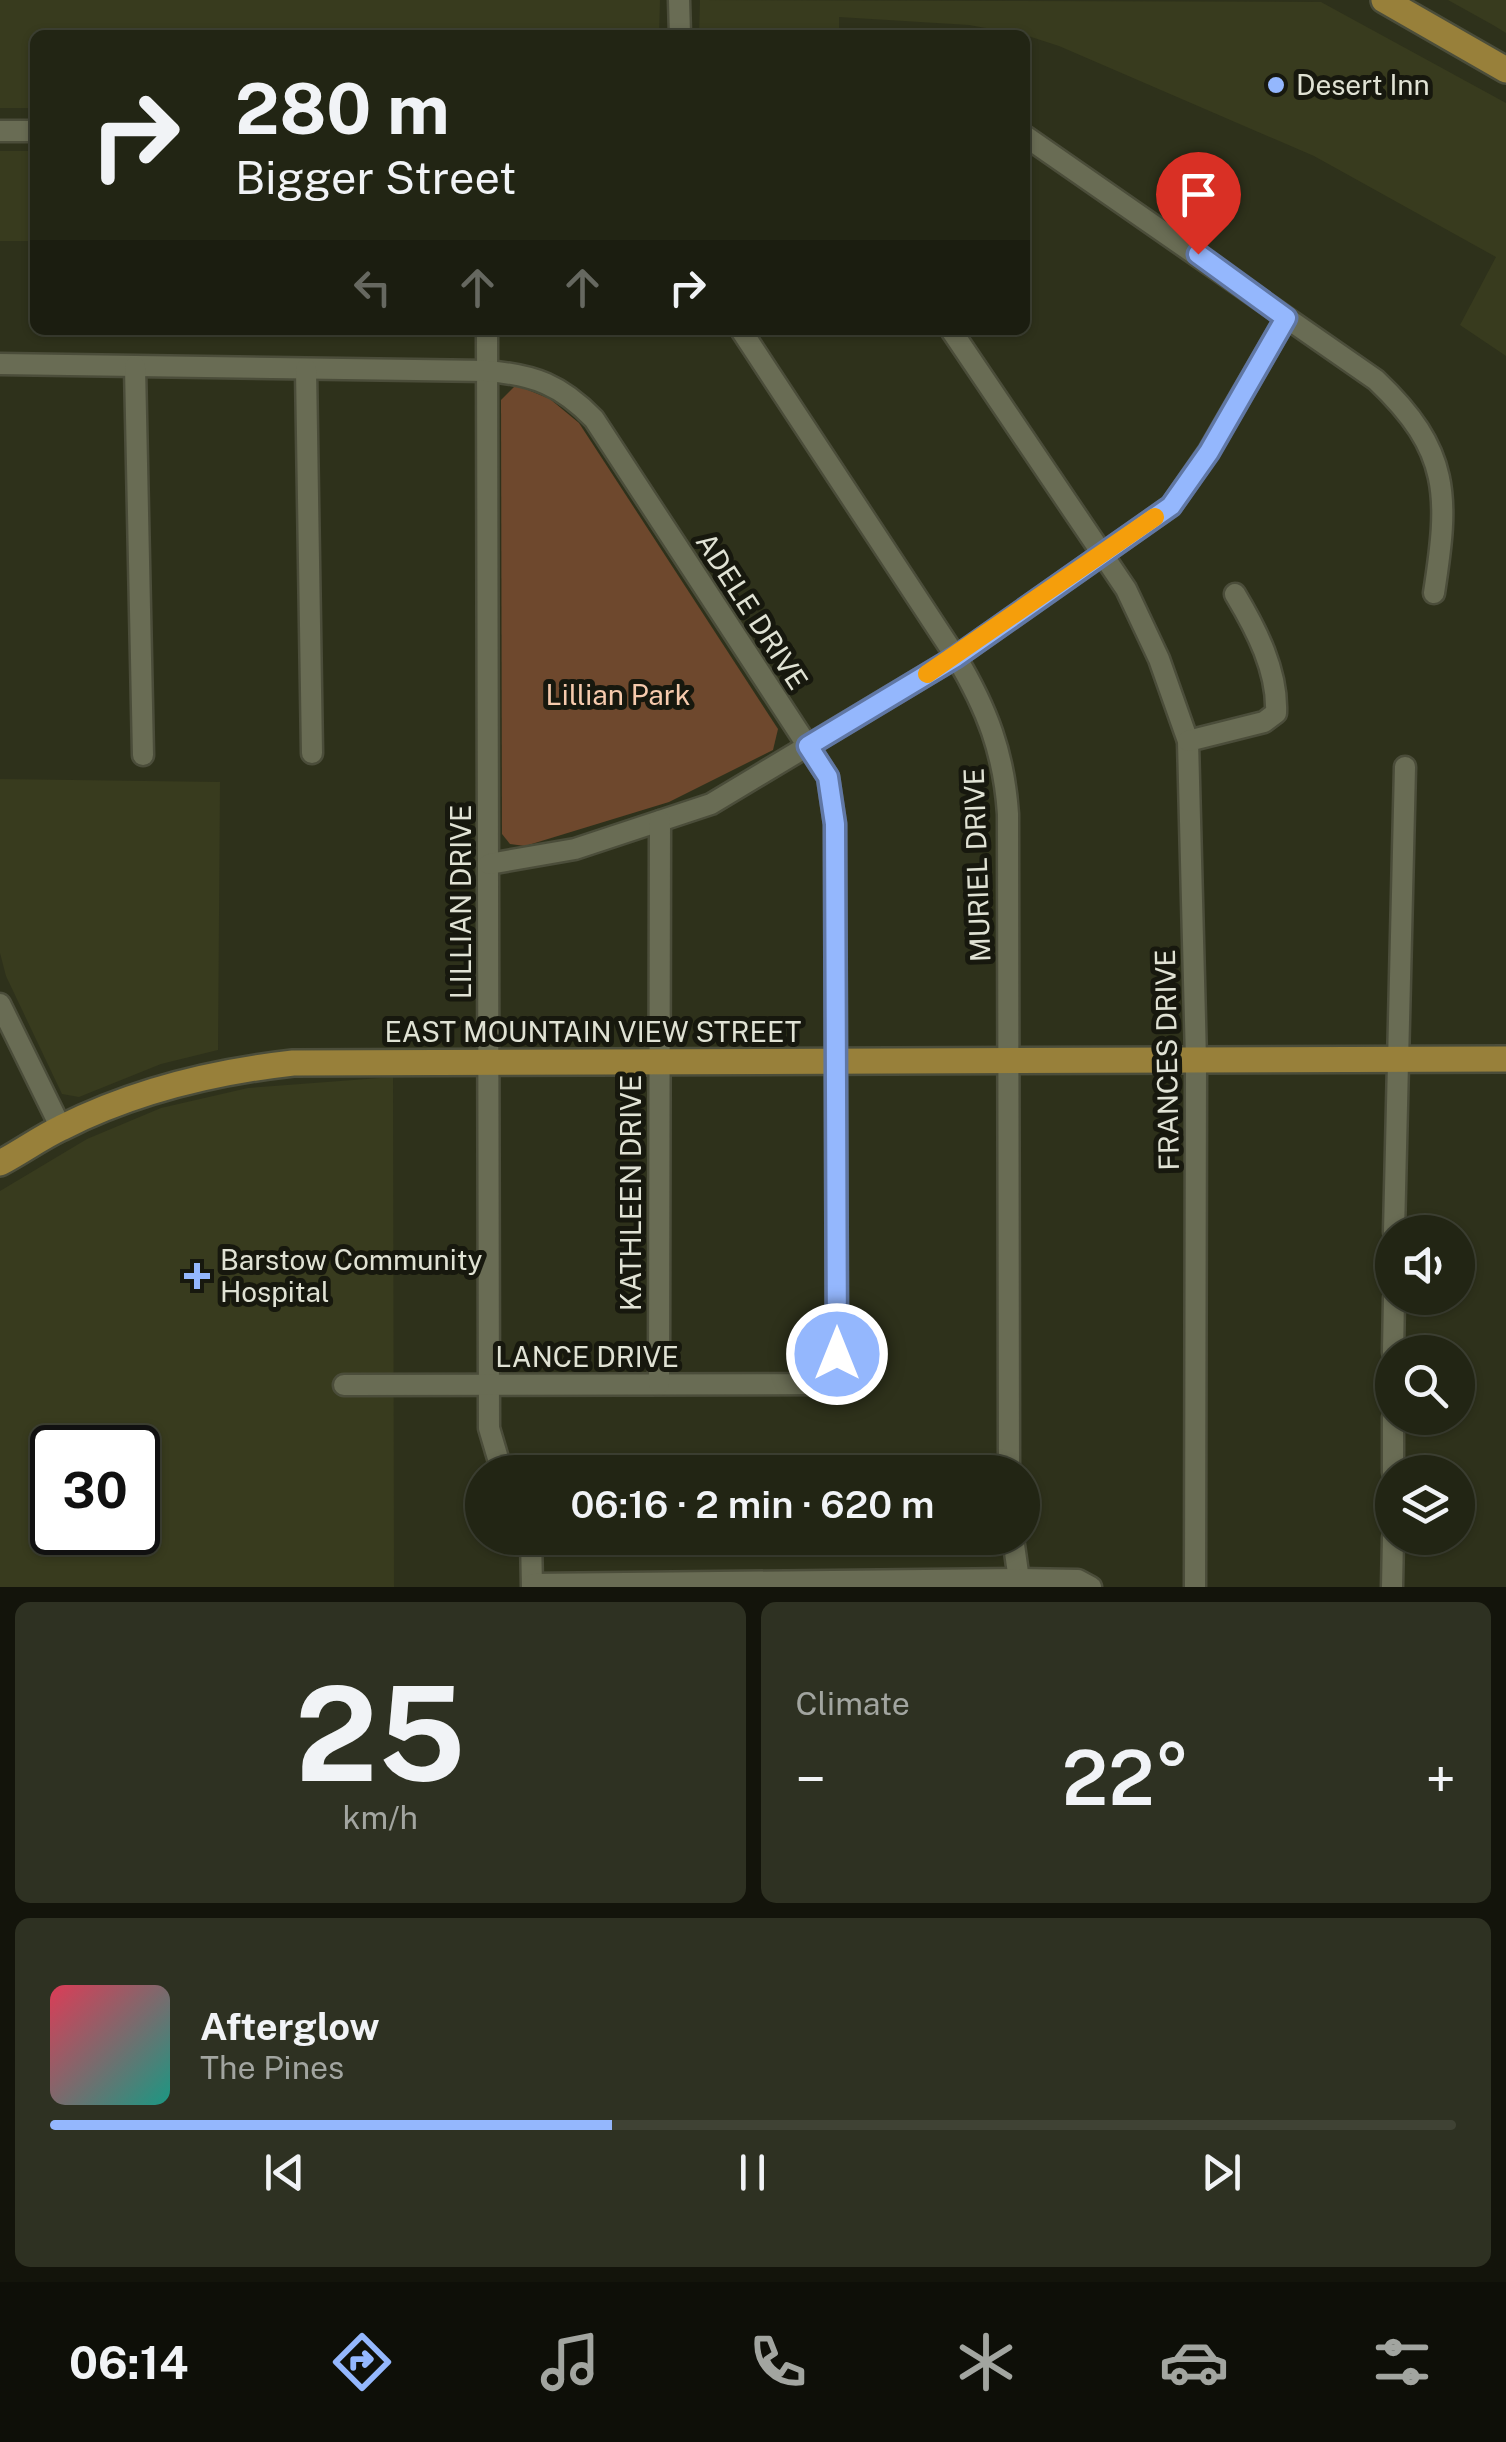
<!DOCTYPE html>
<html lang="en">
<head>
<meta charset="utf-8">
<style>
  :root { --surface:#222514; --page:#2e3122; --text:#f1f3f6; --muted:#a2a5a0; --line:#3f4234; --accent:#94b7fd }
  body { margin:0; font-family:"Public Sans",sans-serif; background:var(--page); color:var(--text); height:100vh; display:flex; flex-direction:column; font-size:38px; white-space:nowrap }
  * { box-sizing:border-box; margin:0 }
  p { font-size:32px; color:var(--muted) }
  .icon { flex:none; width:55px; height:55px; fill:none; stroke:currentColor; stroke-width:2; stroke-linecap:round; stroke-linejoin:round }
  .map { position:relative; height:1587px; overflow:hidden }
  .panel { display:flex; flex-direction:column; gap:15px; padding:15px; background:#13140b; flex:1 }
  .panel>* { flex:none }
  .hud { position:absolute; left:30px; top:30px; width:1000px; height:305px; border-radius:15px; box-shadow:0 2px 8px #0004,0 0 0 2px var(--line); background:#222514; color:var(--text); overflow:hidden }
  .tools { position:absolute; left:1375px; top:1215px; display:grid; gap:20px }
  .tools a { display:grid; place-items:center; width:100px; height:100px; border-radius:50%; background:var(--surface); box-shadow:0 2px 8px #0004,0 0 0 2px var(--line); font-size:50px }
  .speed { position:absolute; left:30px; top:1425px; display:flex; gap:20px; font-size:50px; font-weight:700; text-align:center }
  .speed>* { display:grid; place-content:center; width:130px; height:130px; border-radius:50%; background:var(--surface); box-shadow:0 2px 8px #0004,0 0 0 2px var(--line); line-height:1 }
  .speed .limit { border:5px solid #111; border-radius:15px; background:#fff; color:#111 }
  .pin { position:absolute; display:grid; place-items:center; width:85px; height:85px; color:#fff; margin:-102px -42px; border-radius:50% 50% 50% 0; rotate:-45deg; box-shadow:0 0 10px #0007 }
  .pin .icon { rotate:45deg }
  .me { position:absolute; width:110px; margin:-55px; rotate:0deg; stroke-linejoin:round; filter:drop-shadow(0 0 8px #0008) }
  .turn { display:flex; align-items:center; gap:35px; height:210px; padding:0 40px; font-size:45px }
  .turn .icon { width:130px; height:130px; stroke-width:2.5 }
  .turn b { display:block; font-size:70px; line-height:85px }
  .lanes { display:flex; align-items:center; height:95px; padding:0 40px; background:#0003; justify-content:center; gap:50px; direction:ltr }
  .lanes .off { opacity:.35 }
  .big { font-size:75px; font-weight:600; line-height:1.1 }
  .panel .card { flex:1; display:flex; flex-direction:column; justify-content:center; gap:15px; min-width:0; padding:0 35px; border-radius:15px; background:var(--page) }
  .panel .dial { align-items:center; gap:0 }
  .dial b { font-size:130px; line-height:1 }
  .song { display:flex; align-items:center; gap:30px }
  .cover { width:120px; height:120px; border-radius:15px; background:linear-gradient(135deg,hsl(350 70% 55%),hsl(170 70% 35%)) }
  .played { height:10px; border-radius:5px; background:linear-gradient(90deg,var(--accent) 40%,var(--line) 40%) }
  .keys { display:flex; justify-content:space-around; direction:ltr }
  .heat { display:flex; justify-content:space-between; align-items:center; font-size:55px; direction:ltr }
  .panel .tiles { flex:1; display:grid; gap:15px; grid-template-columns:1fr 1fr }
  .card:last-child { grid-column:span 2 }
  .trip { position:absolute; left:465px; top:1455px; width:575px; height:100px; border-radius:50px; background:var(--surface); box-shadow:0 2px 8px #0004,0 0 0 2px var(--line); font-weight:600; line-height:100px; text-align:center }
  .tab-bar { display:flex; height:160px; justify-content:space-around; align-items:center; background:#0e0f08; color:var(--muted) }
  .tab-bar .icon { width:70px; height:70px }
  .tab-bar .on { color:var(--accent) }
  .tab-bar b { font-size:45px; color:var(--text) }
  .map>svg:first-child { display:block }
</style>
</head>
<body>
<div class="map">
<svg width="1506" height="1587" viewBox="0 0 1506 1587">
  <rect width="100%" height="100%" fill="#2e311b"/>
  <g fill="#383b1e" fill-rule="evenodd">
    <polygon points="0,0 660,0 659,35 35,35 35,108 0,108"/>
    <polygon points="700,0 1321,2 1506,103 1506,356 1460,325 1496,257 1314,156 1059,46 1025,35 969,25 839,17 839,35 699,35"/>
    <polygon points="1448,0 1506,0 1506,33 1493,25"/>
    <rect x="0" y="151" width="35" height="90"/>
    <polygon points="0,779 220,782 218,1050 161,1064 79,1097 62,1094 6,976 0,953"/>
    <path d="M 393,1077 L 394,1587 L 0,1587 L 0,1191 L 87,1139 L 161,1108 L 248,1088 ZM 52,1448 L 138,1448 L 138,1532 L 52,1532 Z"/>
  </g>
  <polygon fill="#6e482d" points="516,385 550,399 579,423 778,729 773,750 669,802 525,846 510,844 502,834 501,400"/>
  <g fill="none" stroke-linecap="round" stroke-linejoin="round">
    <defs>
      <g id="minor">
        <polyline points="679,0 680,35"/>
        <polyline points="0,131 35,131"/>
        <path d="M 1025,136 L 1376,380 C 1451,451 1449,496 1434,593"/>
        <polyline points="487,330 489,1428 502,1472"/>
        <path d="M 741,330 L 956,657 C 987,709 1004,753 1008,814 L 1009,1472"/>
        <polyline points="951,330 1126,589 1159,659 1188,741 1196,1060 1195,1587"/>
        <path d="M 0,364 L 487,371 C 535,375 561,385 594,419 L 828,777 L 835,824 L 837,1354 L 831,1384 L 344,1385"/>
        <polyline points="135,367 143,755"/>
        <polyline points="306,369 312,753"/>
        <path d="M 1188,741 L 1264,722 L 1276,713 C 1278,671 1256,629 1235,594"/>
        <polyline points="489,864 575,849 711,804 956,657 1171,506 1209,451 1286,318"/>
        <polyline points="0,1004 61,1128"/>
        <polyline points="1394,1232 1405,767"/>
        <polyline points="1393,1352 1394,1298"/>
        <polyline points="659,1384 660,821"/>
        <polyline points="1393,1472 1393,1418"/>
        <polyline points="531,1538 532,1587"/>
        <polyline points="1013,1538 1020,1587"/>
        <polyline points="533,1584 1019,1579 1078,1580 1091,1587"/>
        <polyline points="1392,1587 1393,1538"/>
      </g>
      <g id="major">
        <polyline points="1384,0 1506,70"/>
        <path d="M 0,1163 C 21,1152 40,1138 61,1128 C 134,1091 213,1072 293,1063 L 1506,1059"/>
      </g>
    </defs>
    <use href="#minor" stroke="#4b4d3a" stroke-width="25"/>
    <use href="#major" stroke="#4b4d3a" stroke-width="30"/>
    <use href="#minor" stroke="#696c54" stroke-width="20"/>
    <use href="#major" stroke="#98803a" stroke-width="25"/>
  </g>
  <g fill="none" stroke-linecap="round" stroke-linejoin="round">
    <defs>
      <polyline id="route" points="837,1354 835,824 828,777 808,746 956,657 1171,506 1209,452 1286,318 1198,254"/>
    </defs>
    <use href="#route" stroke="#6077a4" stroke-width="25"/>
    <use href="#route" stroke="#94b7fd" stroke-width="18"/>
    <polyline stroke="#f59e0b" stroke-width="18" points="927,674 1155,517"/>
  </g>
  <g fill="#94b7fd" stroke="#17180e" stroke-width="4">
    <circle cx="1276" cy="85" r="10"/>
    <path d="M192 1261h10v10h10v10h-10v10h-10v-10h-10v-10h10z"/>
  </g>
  <g text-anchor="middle" stroke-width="10" stroke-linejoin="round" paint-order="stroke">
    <g font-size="28" fill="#e0e2d4" stroke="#17180e" text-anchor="start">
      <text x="1296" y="95">Desert Inn</text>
      <text x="220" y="1270">Barstow Community<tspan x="220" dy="32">Hospital</tspan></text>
    </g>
    <g font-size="28" fill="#e0e2d4" stroke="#17180e">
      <text transform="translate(752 611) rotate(57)" y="10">ADELE DRIVE</text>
      <text transform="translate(977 865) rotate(-92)" y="10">MURIEL DRIVE</text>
      <text transform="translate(461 902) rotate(-90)" y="10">LILLIAN DRIVE</text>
      <text x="593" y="1042">EAST MOUNTAIN VIEW STREET</text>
      <text transform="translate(1167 1060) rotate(-91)" y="10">FRANCES DRIVE</text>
      <text transform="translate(631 1193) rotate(-90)" y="10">KATHLEEN DRIVE</text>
      <text x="587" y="1367">LANCE DRIVE</text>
    </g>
    <g font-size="28" fill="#f6caad" stroke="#17180e">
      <text x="618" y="705">Lillian Park</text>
    </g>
  </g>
</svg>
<div class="tools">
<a><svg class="icon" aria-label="sound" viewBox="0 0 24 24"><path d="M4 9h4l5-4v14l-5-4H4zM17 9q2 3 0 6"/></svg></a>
<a><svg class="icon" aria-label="search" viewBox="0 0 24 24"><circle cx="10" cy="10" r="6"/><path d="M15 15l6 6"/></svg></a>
<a><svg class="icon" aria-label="layers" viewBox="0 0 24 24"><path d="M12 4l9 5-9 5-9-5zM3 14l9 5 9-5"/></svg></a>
</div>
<div class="speed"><div class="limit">30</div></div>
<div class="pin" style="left:1198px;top:254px;background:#d93025"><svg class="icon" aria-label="arrive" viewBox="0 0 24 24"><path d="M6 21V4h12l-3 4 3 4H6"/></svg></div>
<svg class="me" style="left:837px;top:1354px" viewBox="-20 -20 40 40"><circle r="17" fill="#94b7fd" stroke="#fff" stroke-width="3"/><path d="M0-11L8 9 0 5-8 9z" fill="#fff"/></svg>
<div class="trip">06:16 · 2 min · 620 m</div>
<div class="hud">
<div class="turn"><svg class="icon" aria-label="right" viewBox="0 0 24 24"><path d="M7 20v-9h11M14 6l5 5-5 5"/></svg><div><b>280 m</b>Bigger Street</div></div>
<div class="lanes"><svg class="icon off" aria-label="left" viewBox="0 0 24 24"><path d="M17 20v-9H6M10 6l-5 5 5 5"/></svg><svg class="icon off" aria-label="ahead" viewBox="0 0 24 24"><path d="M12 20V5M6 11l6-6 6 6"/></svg><svg class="icon off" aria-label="ahead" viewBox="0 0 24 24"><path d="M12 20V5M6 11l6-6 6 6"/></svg><svg class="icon" aria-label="right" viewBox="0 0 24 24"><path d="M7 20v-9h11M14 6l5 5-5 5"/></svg></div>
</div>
</div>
<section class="panel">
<div class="tiles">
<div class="card dial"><b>25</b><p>km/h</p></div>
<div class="card"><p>Climate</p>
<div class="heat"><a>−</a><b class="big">22°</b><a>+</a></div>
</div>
<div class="card">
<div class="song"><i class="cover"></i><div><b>Afterglow</b><p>The Pines</p></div></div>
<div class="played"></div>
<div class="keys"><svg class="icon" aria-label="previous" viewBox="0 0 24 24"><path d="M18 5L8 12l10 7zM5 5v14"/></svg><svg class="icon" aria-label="pause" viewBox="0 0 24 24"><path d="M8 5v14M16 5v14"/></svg><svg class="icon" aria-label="next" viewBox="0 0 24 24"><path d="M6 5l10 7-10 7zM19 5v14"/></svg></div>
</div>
</div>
</section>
<nav class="tab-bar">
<b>06:14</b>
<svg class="icon on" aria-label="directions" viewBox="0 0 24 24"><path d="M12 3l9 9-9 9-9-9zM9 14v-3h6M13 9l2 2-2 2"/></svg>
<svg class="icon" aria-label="music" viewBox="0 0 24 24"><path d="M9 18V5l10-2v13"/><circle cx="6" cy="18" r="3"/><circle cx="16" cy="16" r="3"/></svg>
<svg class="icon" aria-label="phone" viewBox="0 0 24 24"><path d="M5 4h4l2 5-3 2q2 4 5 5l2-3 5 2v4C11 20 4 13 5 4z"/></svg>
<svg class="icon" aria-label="climate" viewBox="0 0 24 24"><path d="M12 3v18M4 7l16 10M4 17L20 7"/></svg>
<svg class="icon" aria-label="car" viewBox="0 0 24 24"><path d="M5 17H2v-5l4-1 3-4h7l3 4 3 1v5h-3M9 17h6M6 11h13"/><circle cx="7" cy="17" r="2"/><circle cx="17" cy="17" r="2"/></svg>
<svg class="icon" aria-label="filters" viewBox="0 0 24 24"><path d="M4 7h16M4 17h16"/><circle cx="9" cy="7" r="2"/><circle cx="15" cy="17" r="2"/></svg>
</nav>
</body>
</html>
